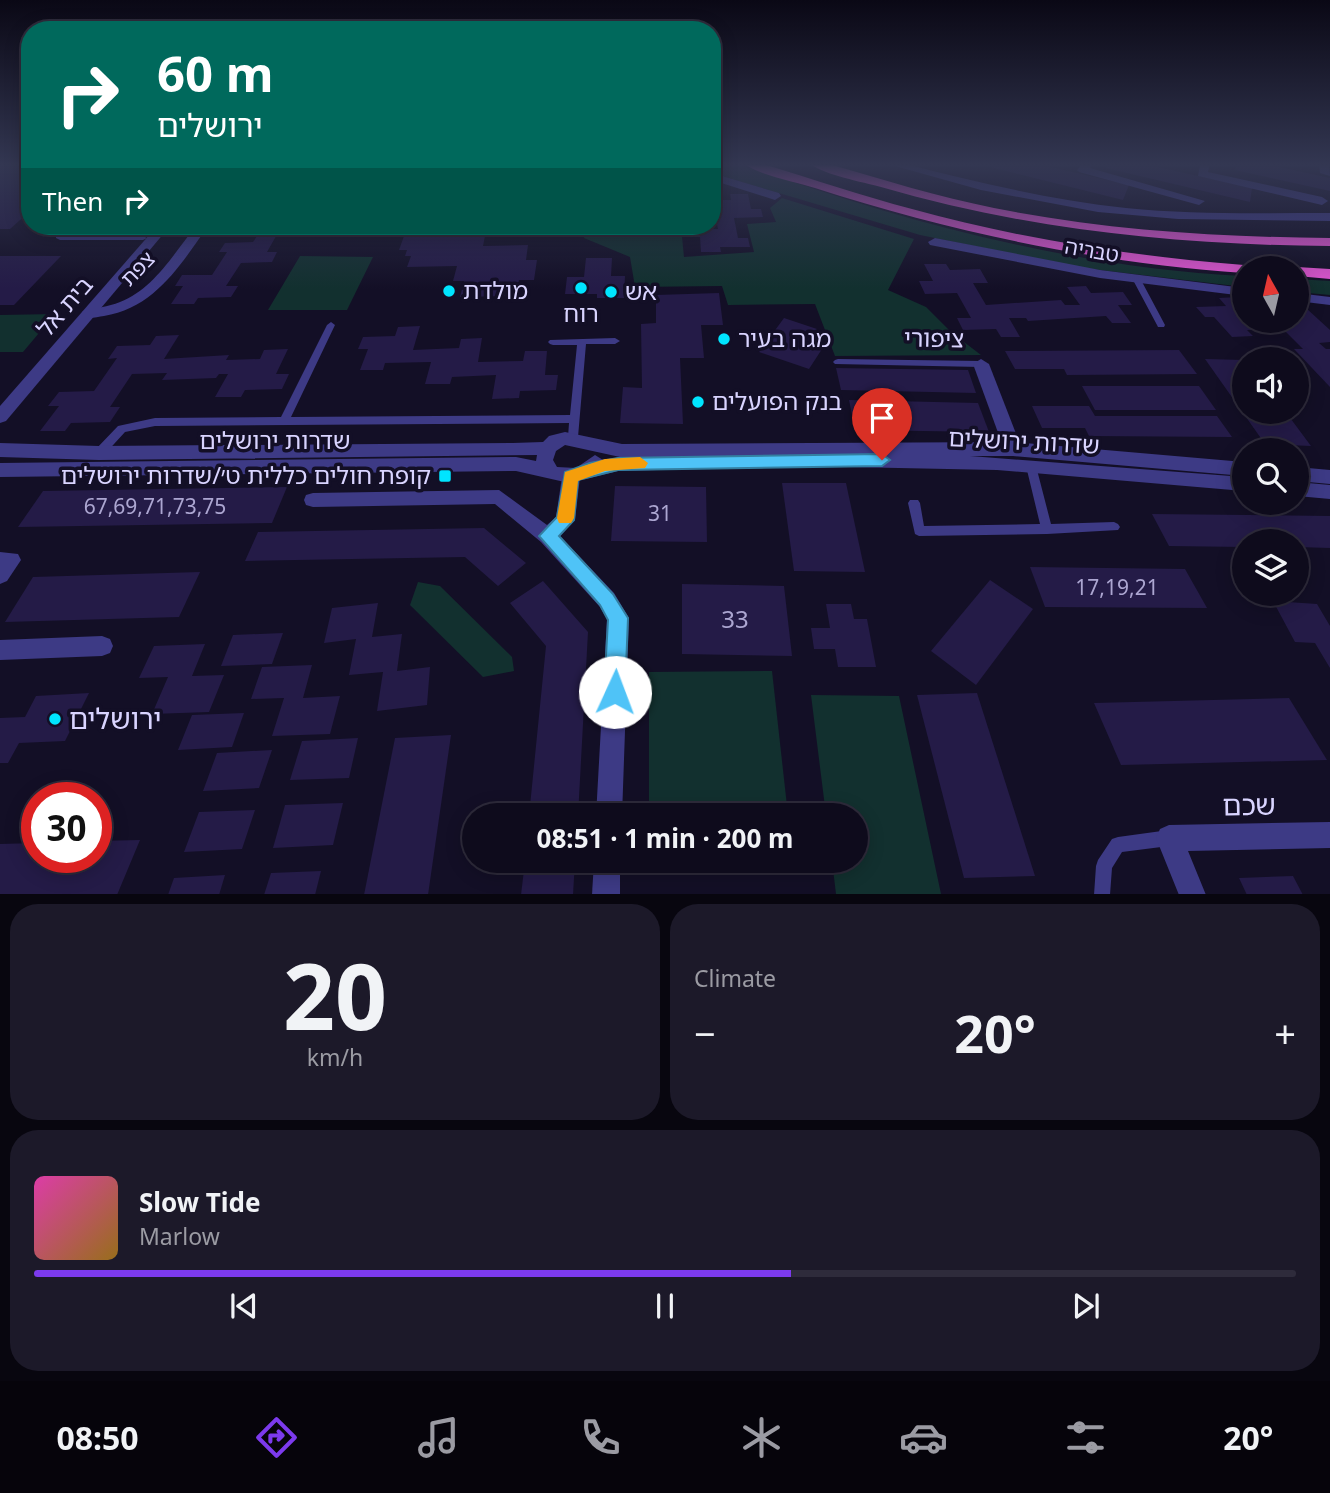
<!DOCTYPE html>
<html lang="en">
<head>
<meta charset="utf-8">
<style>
  :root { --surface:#0e0b1c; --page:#1c1929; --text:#f1f3f6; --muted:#9b9ba3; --line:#2e2b3b; --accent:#7c3aed }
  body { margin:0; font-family:"Noto Sans","Noto Sans Hebrew",sans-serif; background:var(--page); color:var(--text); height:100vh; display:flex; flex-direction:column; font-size:26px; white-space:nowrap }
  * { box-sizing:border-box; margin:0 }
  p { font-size:23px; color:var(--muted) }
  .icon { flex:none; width:38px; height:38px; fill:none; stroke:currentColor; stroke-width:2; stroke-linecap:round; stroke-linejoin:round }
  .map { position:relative; height:894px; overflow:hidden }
  .side { display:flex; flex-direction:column; gap:10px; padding:10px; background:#08060f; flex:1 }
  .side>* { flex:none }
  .top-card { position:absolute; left:21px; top:21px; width:700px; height:214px; border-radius:28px; box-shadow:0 4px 18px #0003,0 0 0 2px var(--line); background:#00695c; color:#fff; overflow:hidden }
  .needle { width:46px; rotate:352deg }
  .controls { position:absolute; left:1232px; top:256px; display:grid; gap:14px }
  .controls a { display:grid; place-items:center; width:77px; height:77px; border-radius:50%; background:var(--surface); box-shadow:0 4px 18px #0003,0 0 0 2px var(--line); font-size:35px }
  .speed { position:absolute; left:21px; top:782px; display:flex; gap:14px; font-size:35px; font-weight:700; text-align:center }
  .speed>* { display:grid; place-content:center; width:91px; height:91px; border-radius:50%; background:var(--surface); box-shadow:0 4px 18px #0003,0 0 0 2px var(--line); line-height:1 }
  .speed .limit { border:10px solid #d22; background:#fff; color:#111 }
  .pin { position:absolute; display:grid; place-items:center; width:60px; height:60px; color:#fff; margin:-72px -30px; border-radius:50% 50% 50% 0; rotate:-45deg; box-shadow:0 0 7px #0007 }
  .pin .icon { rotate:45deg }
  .me { position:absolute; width:77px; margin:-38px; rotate:2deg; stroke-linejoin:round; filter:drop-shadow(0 0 5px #0008) }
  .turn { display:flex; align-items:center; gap:24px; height:147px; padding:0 21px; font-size:32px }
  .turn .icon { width:91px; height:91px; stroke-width:2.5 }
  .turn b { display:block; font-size:49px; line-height:60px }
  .then { display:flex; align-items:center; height:66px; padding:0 21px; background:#0003; gap:14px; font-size:26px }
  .big { font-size:52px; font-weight:700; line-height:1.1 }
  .side .tile { flex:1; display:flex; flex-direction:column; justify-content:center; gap:10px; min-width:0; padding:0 24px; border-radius:28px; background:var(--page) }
  .side .dial { align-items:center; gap:0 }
  .dial b { font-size:91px; line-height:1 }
  .song { display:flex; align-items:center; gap:21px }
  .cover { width:84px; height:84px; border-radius:10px; background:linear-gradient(135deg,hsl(320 70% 55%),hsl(40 70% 35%)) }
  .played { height:7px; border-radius:4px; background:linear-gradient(90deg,var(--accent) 60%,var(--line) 60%) }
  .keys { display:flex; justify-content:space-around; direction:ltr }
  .heat { display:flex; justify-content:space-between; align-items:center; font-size:38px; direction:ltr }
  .side .tiles { flex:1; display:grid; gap:10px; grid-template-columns:1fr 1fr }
  .tile:last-child { grid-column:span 2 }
  .trip { position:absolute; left:462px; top:803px; width:406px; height:70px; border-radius:35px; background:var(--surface); box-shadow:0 4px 18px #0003,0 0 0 2px var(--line); font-weight:700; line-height:70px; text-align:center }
  .menu { display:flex; height:112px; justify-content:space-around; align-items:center; background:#06040b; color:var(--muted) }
  .menu .icon { width:49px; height:49px }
  .menu .active { color:var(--accent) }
  .menu b { font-size:32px; color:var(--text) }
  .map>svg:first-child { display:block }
</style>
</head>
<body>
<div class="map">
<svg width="1330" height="895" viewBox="0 0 1330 895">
  <rect width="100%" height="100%" fill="#130f26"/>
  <g fill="#12302f">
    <path d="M 712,164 L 736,164 C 783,178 830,195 878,209 C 996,244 1121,270 1244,276 L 1244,287 L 1083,268 L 920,235 L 712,173 Z"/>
    <polygon points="782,198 914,239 888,290 926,307 951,332 981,355 835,356 815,304 728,305 722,286 635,287 630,257 584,238 586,226 681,226 684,257 754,252 747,224 776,222 770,208"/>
    <polygon points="300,256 373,257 347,310 268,310"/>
    <polygon points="1297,279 1330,281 1330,295 1297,292"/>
    <polygon points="55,314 23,352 0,352 0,315"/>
    <polygon points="418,582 440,586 512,657 514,671 483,677 410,605"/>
    <polygon points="772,671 788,815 649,815 649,672"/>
    <polygon points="811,695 899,696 941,894 836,894 832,861 856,861 856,816 826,815"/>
    <polygon points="648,861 793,861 794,866 648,868"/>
  </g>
  <g fill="#241b47">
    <polygon points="0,164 30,164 30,211 10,229 0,229"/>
    <polygon points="987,164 1038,164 1129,185 1123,200 986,166"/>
    <polygon points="1108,164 1144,164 1252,188 1250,202 1106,168"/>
    <polygon points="1236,164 1265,164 1330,178 1330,191 1235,170"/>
    <polygon points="730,194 748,194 751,209 761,209 763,217 734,218 738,238 748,238 750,247 720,247 721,252 701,252 700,237 692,237 691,229 718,229 712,200 731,200"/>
    <polygon points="264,226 311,226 308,231 279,231 267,252 277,252 272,262 241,263 226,286 238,286 231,297 198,298 194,304 171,304 183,286 175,286 182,275 212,275 227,252 219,252 225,243 253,242"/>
    <polygon points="421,226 478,226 475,236 485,236 483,246 528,245 526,260 537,260 534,280 519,280 516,296 460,297 464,281 453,281 457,266 407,267 411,256 405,256 407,250 399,250 404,236 418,236"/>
    <polygon points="0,256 61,256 14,305 0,305"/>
    <polygon points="586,258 612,258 611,276 625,276 624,298 597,298 597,294 565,294 567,277 584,277"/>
    <polygon points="924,264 946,264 950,270 980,269 988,283 973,283 986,305 1061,300 1065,305 1080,305 1067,287 1086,286 1091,293 1123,292 1132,305 1118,305 1131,323 1112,323 1106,316 1028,321 1026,318 1009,318 1020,337 1001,337 996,329 963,330 957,318 971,318 957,293 925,294 919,281 933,281"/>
    <polygon points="719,293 723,325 701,325 704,358 680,358 683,424 620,423 623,387 642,388 641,324 656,323 656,295"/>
    <polygon points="1238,297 1244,304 1244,320 1297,320 1297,309 1306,308 1330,330 1330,342 1319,343 1326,349 1330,349 1330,387 1294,349 1303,349 1283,329 1247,330 1253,336 1232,337 1214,317 1205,317 1196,307 1226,306 1219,298"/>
    <polygon points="784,318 817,329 806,344 822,349 809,369 759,352"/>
    <polygon points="420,326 413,350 459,348 461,339 482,338 478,362 523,361 525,351 547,351 545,375 558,375 556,390 520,391 519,398 492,399 496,375 452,377 450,384 425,384 431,362 385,363 383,370 360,370 368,349 358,349 363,337 395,336 398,327"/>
    <polygon points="179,335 164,359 229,355 226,360 260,359 264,350 288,349 276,374 289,374 282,389 245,390 241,397 215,397 228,374 219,374 216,378 162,380 167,373 132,374 110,407 120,407 110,422 71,423 65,431 40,431 59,406 48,406 59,392 94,391 117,358 108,359 117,346 150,345 156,336"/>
    <polygon points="1179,350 1197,374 1067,375 1064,369 1015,369 1005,351"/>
    <polygon points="1205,359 1244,360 1244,411 1285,411 1311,446 1265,444"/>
    <polygon points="836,368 968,370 976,393 841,390"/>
    <polygon points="1082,386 1199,386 1216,410 1095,410"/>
    <polygon points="849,400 978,403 989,432 855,430"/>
    <polygon points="1032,406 1089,406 1095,416 1217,416 1232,437 1089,436 1085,428 1042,428"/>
    <polygon points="782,483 846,483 865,572 794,571"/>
    <polygon points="615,486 706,487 707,542 611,541"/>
    <polygon points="287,487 272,523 18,527 43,491"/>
    <polygon points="1152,514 1330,516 1330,548 1297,547 1297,541 1244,541 1244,547 1169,546"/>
    <polygon points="484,528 526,563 498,586 465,557 245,561 258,532"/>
    <polygon points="1030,567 1185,569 1207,608 1045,607"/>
    <polygon points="200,572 179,617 5,622 33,577"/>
    <polygon points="990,580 1033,609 976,685 931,651"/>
    <polygon points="543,581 588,632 578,816 529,816 546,646 510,603"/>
    <polygon points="682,584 784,586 792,656 682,654"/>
    <polygon points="1273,601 1317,604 1330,626 1330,668 1315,643 1295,642"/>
    <polygon points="378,603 372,637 402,634 397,671 430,667 427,705 377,711 383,672 349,675 356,639 324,643 332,608"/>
    <polygon points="826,604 851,604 854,619 867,619 876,667 838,667 835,649 814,649 811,628 830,628"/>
    <polygon points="283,633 272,664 221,666 233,635"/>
    <polygon points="205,644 192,676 224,675 209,712 152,714 168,677 139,678 154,646"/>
    <polygon points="312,665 303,698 340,696 330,734 272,736 284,698 251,699 262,667"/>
    <polygon points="89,693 65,741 19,743 8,763 0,763 0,718 25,717 36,696"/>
    <polygon points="977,693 1035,876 964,878 917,695"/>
    <polygon points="1289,698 1327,760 1121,765 1094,703"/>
    <polygon points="244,713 232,747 178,750 192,715"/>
    <polygon points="451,735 428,895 364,895 395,738"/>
    <polygon points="358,738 349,778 290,780 302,741"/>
    <polygon points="272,750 259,788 203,791 217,753"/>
    <polygon points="343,803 333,845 273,848 285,805"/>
    <polygon points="255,810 242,849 184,852 199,812"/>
    <polygon points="140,840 117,895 0,895 0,844 37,843 37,858 96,858 96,841"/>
    <polygon points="525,861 575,861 573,895 521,895"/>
    <polygon points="321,871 315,895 264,895 271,873"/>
    <polygon points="225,875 219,895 168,895 174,878"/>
    <polygon points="1293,876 1303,895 1247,895 1239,878"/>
  </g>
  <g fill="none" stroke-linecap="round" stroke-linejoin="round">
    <g fill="#3d3a85" fill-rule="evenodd">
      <polygon points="59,226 67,226 64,230 64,236 143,236 147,238 143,240 60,240 56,238 56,230"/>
      <polygon points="1134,278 1137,278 1141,280 1165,325 1164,327 1158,327 1157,325 1133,280"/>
      <polygon points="331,322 335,325 291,417 570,415 577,345 553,345 550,344 548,342 550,340 615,338 620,341 615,344 586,344 578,437 573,441 568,437 569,423 155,426 125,432 103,456 95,456 94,453 95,450 118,426 155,418 281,417 327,325"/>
      <polygon points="838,359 981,361 986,364 981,367 835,364 833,362 835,360"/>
      <polygon points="1031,462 1035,463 1036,466 1051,524 1114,522 1118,524 1120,527 1118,530 1047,534 919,536 915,534 908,503 910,500 918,500 920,503 924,526 1040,524 1026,466 1027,463"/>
      <polygon points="1169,830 1175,832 1177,838 1175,844 1169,846 1122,852 1112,868 1110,895 1094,895 1096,866 1098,860 1112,839 1118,837"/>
    </g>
    <g fill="#3d3a85" fill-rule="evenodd">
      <path d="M 888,164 L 906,164 C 979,183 1052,200 1126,208 C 1194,215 1262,213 1330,213 L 1330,221 L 1178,219 L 1098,212 L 981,190 Z"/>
      <polygon points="1082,164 1092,164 1090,168 1205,201 1199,205 1079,172 1077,170"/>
      <polygon points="1200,164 1210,164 1208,172 1322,197 1328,201 1322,205 1198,176"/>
      <polygon points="1319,164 1329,164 1330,176 1320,173"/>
      <polygon points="712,173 779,193 781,196 775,200 712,180"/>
      <path d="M 196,226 L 208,226 C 181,264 155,308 104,316 C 97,317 90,319 83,317 L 81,314 L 83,311 C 95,308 108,307 120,302 C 154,289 174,253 196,226 Z"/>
      <polygon points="935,238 1100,270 1244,288 1244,296 1100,278 930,245 928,242"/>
      <polygon points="1297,293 1330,297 1330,305 1297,301"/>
      <polygon points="981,359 989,364 1022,449 1019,454 1007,454 1004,449 973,364"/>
      <polygon points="571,470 577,472 580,477 575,520 560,536 614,593 629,618 622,816 596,816 607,619 600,607 541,542 495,504 313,507 306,505 304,500 306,495 313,493 499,490 547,525 556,517 562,477 565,472"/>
      <polygon points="0,552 18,554 21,560 7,581 0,584"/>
      <polygon points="102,636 110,639 113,646 110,653 102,656 0,660 0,640"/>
      <polygon points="1330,822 1330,848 1188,851 1206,895 1179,895 1156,838 1160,829 1169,825"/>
      <polygon points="594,861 620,861 620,895 592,895"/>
    </g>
    <g fill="#3d3a85" fill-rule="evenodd">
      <polygon points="157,226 170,226 6,421 0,423 0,406"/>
      <path d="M 565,432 L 622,444 L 1013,442 L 1244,462 L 1244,476 L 1013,456 L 970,456 L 1244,477 L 1244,491 L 997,470 L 849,467 L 843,465 L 840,460 L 842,456 L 744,457 L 746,461 L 743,466 L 737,468 L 618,471 L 569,483 L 516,471 L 0,477 L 0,463 L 516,457 L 536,461 L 537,455 L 99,460 L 0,457 L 0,443 L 99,446 L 513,443 L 543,442 L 549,436 ZM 565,445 L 620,457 L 603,460 L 595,455 L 576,468 L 557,467 L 553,460 L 556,451 Z"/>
      <polygon points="1297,467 1330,470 1330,484 1297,481"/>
      <polygon points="1297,482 1330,485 1330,499 1297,496"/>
    </g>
    <g fill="#e055d1" fill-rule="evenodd">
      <path d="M 745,164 L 763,164 C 813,179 862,196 912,209 C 1020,239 1132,256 1244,265 L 1251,268 L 1244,268 L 1244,273 C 1097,263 955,233 815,188 C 797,182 758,175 745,164 Z"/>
      <path d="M 811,164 L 829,164 C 884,180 939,197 994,208 C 1105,230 1217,237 1330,238 L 1330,246 C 1177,245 1029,230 881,187 C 863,182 824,175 811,164 Z"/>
      <polygon points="1297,267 1330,269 1330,279 1297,276"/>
    </g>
  </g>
  <linearGradient id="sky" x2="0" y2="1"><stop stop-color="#0a0815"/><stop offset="0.57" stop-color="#333752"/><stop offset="1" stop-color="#333752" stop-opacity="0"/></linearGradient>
  <rect width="1330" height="289" fill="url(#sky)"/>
  <polygon fill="#4fc3f7" stroke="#337fa1" stroke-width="2" points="882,454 890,460 882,466 618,470 578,480 574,520 559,536 613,594 628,618 625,692 622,699 615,702 607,699 604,692 608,620 600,605 539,536 557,517 565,472 590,463 618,458"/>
  <polygon fill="#f59e0b" points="640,457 648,463 645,468 605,471 578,481 574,518 571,523 559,523 557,518 565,472 605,459"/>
  <g fill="#00e5ff" stroke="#130f26" stroke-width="2.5">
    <circle cx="581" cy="288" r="7"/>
    <circle cx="449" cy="291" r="7"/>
    <circle cx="611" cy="292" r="7"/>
    <circle cx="724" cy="339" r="7"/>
    <circle cx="698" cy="402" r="7"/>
    <rect x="438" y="469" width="14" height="14" rx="3.5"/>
    <circle cx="55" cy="719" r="7"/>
  </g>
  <g text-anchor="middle" stroke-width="7" stroke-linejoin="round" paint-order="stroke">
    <g font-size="21" fill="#d9d4ff" stroke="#130f26">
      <text transform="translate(1092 251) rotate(10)" y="7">טבריה</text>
      <text transform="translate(138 269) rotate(-46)" y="7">צפת</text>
    </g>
    <g font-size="21" fill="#aca6d1">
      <text x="155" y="514">67,69,71,73,75</text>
      <text x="660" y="521">31</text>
      <text x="1117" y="595">17,19,21</text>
    </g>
    <g font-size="24" fill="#d9d4ff" stroke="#130f26" text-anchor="start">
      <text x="463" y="299">מולדת</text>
      <text x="625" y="300">אש</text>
      <text x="581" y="322" text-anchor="middle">רוח</text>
      <text x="738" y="347">מגה בעיר</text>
      <text x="712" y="410">בנק הפועלים</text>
      <text x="431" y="484" text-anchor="end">קופת חולים כללית ט׳/שדרות ירושלים</text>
    </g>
    <g font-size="24" fill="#d9d4ff" stroke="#130f26">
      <text transform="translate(65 307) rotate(-49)" y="8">בית אל</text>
      <text transform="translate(934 339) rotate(1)" y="8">ציפורי</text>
      <text x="275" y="449">שדרות ירושלים</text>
      <text transform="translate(1024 442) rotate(3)" y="8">שדרות ירושלים</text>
    </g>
    <g font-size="24" fill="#aca6d1">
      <text x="735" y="628">33</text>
    </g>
    <g font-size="28" fill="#d9d4ff" stroke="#130f26" text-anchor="start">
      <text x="69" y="729">ירושלים</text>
    </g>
    <g font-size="28" fill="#d9d4ff" stroke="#130f26">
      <text transform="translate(1249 805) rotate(-1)" y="10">שכם</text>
    </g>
  </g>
</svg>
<div class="controls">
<a><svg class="needle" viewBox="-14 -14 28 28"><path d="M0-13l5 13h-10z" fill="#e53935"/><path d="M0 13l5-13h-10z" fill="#9b9ba3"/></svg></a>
<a><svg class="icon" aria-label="sound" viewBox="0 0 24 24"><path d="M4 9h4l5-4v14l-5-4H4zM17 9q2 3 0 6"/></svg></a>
<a><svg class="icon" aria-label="search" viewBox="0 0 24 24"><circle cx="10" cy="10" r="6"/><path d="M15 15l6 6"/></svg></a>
<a><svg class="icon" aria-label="layers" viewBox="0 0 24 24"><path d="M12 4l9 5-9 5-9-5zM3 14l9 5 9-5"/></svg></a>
</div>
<div class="speed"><div class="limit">30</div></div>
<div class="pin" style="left:882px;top:460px;background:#d93025"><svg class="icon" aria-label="arrive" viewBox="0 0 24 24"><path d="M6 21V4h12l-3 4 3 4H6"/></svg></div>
<svg class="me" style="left:615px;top:692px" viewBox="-20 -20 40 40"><circle r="19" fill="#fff"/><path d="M0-13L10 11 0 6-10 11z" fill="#4fc3f7"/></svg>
<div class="trip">08:51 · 1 min · 200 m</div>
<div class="top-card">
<div class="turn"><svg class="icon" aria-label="right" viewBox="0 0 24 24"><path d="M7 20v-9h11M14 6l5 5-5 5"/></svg><div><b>60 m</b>ירושלים</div></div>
<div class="then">Then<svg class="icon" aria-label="right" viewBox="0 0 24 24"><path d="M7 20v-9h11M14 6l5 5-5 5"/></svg></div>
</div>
</div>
<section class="side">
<div class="tiles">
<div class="tile dial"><b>20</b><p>km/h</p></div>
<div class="tile"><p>Climate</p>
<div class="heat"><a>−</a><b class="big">20°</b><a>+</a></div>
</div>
<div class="tile">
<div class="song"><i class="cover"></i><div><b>Slow Tide</b><p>Marlow</p></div></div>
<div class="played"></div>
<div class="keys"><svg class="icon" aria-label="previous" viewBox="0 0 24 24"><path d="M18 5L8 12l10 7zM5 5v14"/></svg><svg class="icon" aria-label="pause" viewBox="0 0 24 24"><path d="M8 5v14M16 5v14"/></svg><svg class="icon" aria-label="next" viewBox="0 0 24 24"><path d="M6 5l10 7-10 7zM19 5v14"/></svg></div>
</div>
</div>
</section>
<nav class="menu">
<b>08:50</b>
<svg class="icon active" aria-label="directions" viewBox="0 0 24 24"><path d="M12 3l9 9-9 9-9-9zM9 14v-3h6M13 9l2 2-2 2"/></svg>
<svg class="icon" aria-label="music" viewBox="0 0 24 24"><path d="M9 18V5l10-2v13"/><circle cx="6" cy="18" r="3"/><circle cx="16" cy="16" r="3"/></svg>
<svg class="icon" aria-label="phone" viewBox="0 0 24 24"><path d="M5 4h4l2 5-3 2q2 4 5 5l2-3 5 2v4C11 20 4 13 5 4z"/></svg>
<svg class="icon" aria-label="climate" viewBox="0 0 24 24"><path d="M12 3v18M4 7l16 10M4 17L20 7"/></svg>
<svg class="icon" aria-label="car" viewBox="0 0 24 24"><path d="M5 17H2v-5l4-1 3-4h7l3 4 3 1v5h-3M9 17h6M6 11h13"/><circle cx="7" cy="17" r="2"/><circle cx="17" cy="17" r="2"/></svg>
<svg class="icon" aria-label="filters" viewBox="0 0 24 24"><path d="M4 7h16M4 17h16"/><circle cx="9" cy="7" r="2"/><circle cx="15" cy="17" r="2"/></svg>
<b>20°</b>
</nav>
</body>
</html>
